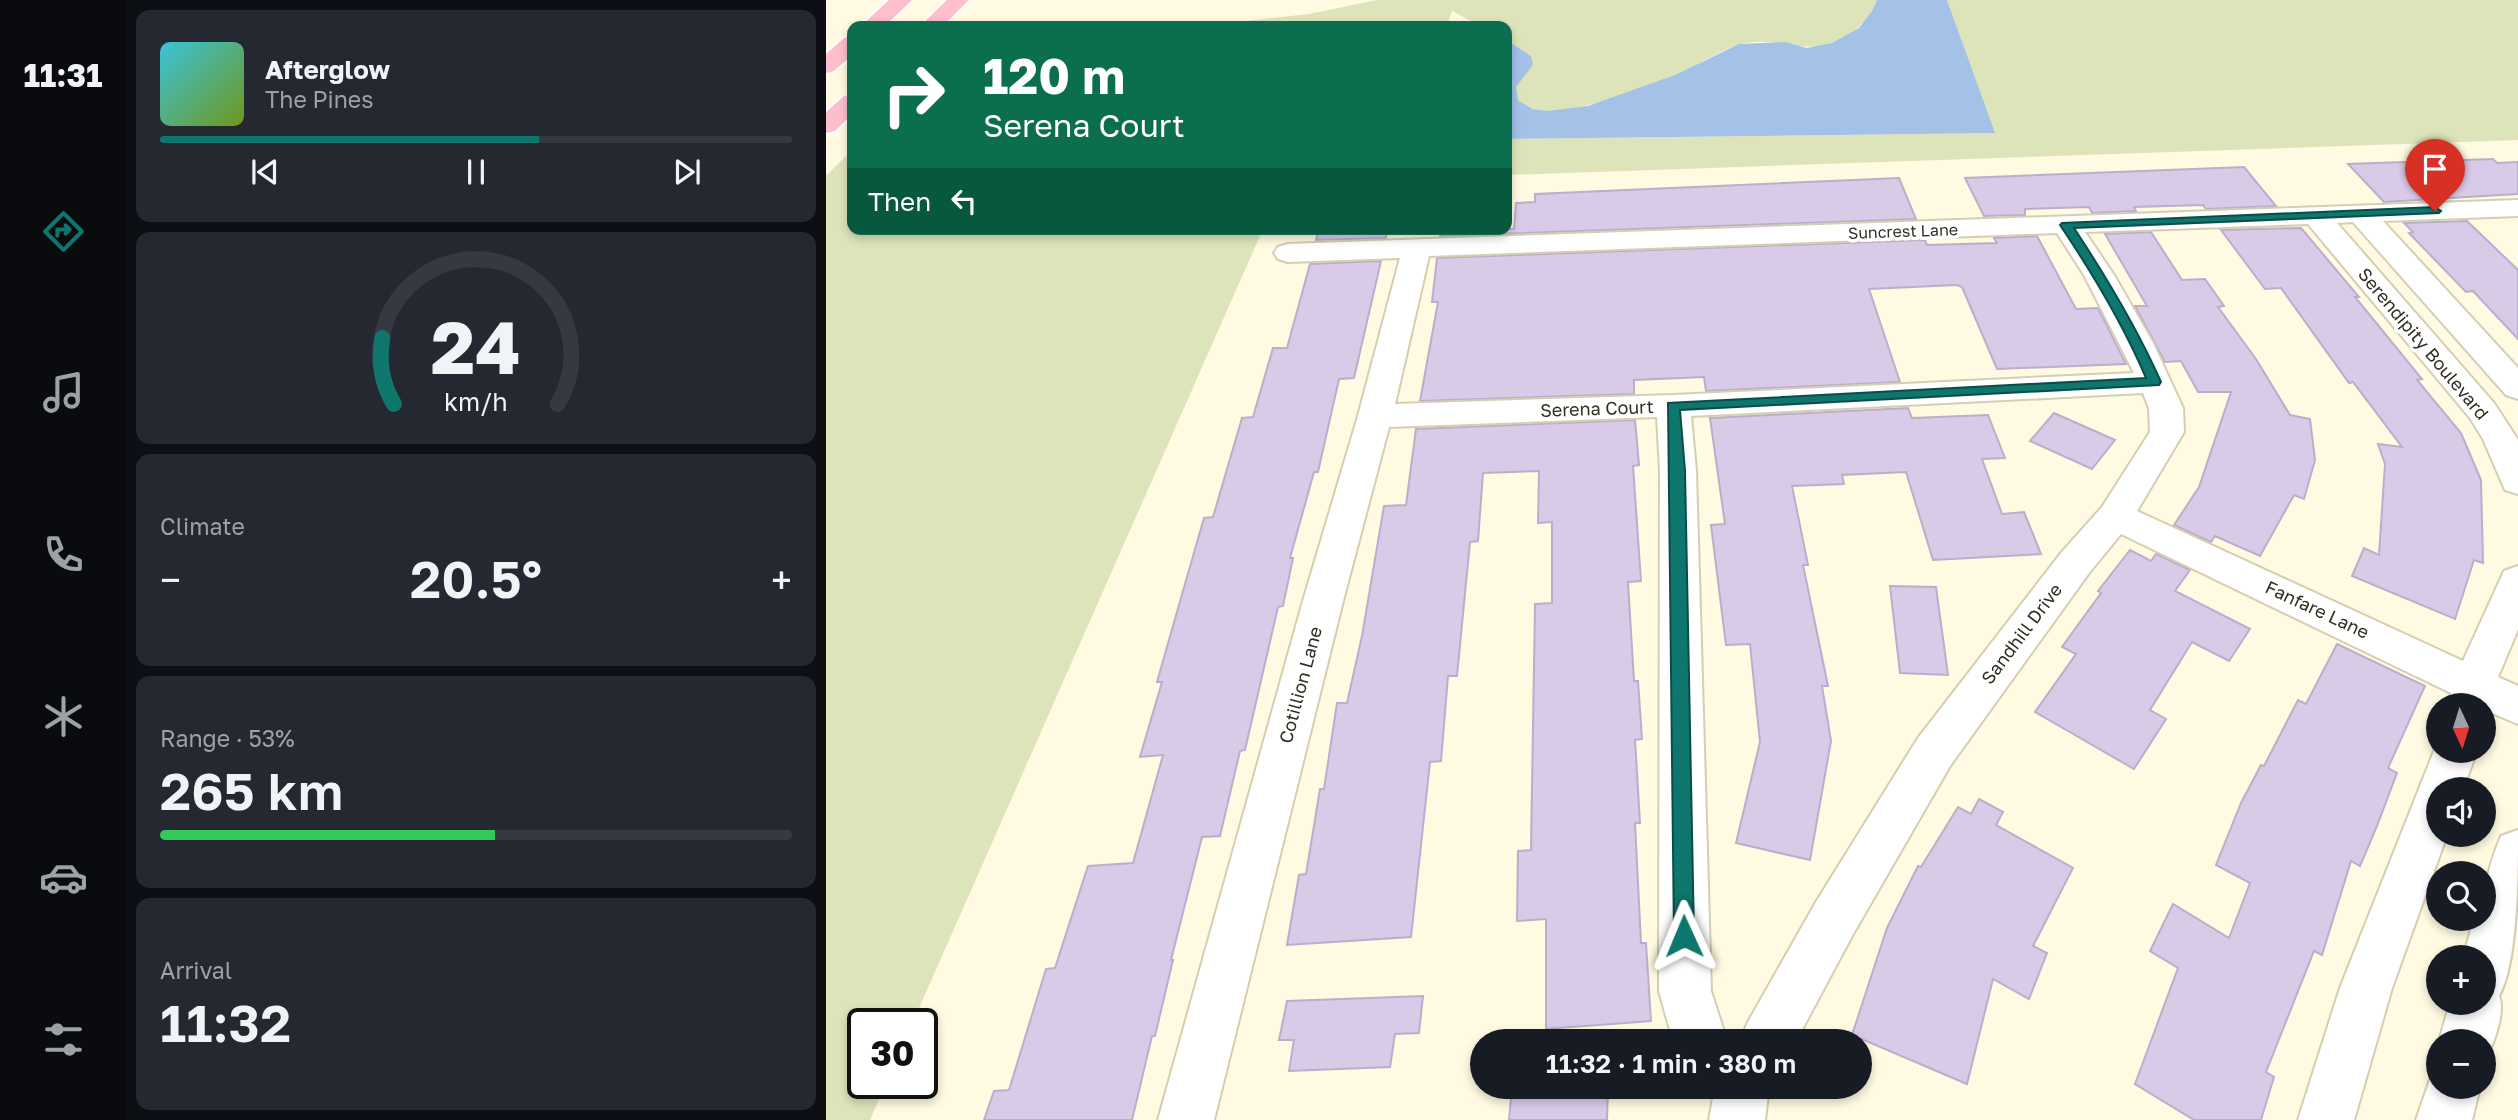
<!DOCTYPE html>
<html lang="en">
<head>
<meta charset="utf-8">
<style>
  :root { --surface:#171b24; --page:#242831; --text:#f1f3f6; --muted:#9ea1a6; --line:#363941; --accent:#0f766e }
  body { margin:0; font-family:"Golos Text",sans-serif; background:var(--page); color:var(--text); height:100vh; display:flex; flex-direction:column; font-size:26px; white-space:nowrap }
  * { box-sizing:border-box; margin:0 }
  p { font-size:23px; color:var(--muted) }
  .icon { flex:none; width:38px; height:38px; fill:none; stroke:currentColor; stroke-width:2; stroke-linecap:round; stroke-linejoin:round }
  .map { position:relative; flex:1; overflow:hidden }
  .side { display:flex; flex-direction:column; gap:10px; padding:10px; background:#0d0f14; width:700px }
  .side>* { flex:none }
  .top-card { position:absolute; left:21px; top:21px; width:665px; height:214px; border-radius:14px; box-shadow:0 4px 10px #0003; background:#0b6e4f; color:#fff; overflow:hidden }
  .needle { width:46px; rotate:176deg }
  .controls { position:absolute; left:1600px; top:693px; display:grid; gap:14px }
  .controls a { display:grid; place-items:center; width:70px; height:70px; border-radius:50%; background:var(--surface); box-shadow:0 4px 10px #0003; font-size:35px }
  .speed { position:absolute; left:21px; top:1008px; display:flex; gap:14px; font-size:35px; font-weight:700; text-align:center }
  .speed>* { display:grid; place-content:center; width:91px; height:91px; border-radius:50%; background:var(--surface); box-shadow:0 4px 10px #0003; line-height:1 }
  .speed .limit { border:4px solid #111; border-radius:10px; background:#fff; color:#111 }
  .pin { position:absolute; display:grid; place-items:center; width:60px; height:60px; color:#fff; margin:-72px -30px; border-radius:50% 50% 50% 0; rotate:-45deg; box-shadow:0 0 7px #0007 }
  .pin .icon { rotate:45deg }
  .me { position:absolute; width:77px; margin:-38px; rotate:359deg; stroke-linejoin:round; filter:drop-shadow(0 0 5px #0008) }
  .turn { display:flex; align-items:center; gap:24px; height:147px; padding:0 21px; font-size:32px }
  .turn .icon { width:91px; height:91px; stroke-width:2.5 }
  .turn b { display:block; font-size:49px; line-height:60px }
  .then { display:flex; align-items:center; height:66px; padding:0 21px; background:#0003; gap:14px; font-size:26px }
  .big { font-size:52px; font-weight:600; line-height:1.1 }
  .side .tile { flex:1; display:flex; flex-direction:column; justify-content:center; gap:10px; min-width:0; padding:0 24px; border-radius:14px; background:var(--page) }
  .side .dial { align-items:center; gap:0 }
  .dial svg { height:182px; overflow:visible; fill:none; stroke:var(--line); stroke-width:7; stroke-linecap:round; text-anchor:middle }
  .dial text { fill:var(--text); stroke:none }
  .song { display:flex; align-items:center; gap:21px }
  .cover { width:84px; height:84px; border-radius:10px; background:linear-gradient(135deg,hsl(190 70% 55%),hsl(80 70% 35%)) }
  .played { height:7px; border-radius:4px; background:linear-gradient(90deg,var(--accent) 60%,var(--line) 60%) }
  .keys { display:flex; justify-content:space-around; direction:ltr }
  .heat { display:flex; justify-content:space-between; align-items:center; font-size:38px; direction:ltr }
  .charge { height:10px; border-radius:5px; background:linear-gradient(90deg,#34c759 53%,var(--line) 0) }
  .trip { position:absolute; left:644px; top:1029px; width:402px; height:70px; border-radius:35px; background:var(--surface); box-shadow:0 4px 10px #0003; font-weight:600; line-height:70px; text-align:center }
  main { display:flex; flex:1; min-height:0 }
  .tab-bar { display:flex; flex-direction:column; width:126px; justify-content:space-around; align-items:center; background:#090b0e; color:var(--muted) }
  .tab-bar .icon { width:49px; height:49px }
  .tab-bar .current { color:var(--accent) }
  .tab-bar b { font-size:32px; color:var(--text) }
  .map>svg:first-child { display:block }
</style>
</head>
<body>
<main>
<nav class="tab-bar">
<b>11:31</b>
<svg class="icon current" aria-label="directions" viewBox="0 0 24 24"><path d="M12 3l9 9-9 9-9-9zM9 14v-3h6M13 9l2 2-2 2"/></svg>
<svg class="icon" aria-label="music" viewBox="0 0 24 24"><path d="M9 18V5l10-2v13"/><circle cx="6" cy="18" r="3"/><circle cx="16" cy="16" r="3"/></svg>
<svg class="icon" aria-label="phone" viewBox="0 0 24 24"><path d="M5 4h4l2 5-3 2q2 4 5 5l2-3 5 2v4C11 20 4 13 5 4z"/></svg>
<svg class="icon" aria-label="climate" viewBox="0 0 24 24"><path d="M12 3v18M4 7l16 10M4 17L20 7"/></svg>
<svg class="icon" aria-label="car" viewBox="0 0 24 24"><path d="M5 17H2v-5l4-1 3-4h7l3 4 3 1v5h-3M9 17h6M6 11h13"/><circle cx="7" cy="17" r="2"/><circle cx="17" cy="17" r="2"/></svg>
<svg class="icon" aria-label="filters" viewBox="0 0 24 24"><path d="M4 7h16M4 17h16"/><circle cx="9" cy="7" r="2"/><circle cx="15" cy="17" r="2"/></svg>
</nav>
<section class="side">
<div class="tile">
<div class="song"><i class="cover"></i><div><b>Afterglow</b><p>The Pines</p></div></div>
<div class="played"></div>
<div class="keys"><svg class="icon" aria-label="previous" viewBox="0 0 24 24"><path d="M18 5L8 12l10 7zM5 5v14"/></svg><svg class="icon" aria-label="pause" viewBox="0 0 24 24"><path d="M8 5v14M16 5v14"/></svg><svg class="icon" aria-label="next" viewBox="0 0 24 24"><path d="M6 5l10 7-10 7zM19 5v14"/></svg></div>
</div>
<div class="tile dial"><svg viewBox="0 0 100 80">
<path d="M14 69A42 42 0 1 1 86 69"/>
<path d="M14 69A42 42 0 0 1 9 40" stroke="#0f766e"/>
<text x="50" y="56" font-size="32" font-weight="700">24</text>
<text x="50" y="72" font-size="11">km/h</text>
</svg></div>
<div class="tile"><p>Climate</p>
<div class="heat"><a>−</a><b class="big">20.5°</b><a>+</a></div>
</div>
<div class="tile"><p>Range · 53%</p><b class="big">265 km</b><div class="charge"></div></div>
<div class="tile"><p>Arrival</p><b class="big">11:32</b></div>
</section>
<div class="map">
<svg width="1692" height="1120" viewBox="0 0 1692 1120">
  <rect width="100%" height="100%" fill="#fffae1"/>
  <g fill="#dde4b9">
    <path d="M 551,0 L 1051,0 C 1043,21 1027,35 1006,43 C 978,55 945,34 912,45 C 890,52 870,66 849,75 C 818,88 737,120 706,109 C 701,107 696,103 692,100 L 690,87 L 705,56 L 681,40 L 681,26 L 654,26 L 626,11 L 621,26 L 150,26 L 402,23 L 483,14 Z"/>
    <polygon points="1121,0 1692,0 1692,140 681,175 681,139 1168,133"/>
    <polygon points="26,150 26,229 437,229 86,1024 37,1024 37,1083 60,1083 44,1120 0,1120 0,176"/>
  </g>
  <polygon fill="#a4c1e8" points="1051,0 1121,0 1169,133 681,139 681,40 705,56 707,65 690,87 692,100 706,109 721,111 762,106 849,75 913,44 959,42 981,48 1006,43 1033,28 1046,11"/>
  <g fill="#d9cbe8" stroke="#bcaeca" stroke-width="2">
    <polygon points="1667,159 1671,163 1692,162 1692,194 1558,202 1522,164"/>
    <polygon points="1418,167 1450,206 1380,209 1377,205 1308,207 1310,211 1266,213 1263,207 1199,209 1199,215 1158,216 1139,178"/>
    <polygon points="1073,178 1090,219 614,236 615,229 688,229 690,203 709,202 709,194"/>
    <polygon points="1641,221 1692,270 1692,339 1647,291 1640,292 1583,233 1587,232 1578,223"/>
    <polygon points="1475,228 1533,297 1529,297 1596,379 1591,380 1635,433 1655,480 1657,563 1648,560 1629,619 1526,576 1538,548 1553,555 1559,464 1552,444 1576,447 1527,382 1523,383 1455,288 1439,289 1395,230"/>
    <polygon points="493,229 561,229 560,238 490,240"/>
    <polygon points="1325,232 1356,280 1379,279 1398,306 1392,307 1430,359 1464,415 1484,419 1489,460 1478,499 1468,495 1434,556 1389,536 1385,542 1348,525 1373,487 1405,392 1372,392 1355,361 1339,362 1309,306 1321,306 1279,234"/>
    <polygon points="1211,236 1250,309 1272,308 1300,364 1171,369 1136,287 1131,285 1043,289 1074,382 880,391 878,377 808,380 808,394 594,401 612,302 606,302 611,258 1099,240 1101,245 1171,243 1168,238"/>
    <polygon points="555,261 528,378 513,379 492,472 488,472 464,558 467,558 457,606 452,607 419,750 414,751 394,836 376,837 345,960 347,960 329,1036 326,1036 306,1120 158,1120 168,1091 183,1090 220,969 229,968 262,866 307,863 337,755 314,757 336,682 331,682 357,591 378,518 387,517 416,418 427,417 447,348 461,348 484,264"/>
    <polygon points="1082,408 1086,418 1162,415 1179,458 1156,459 1176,514 1198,512 1215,554 1107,560 1080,472 1016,475 1018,484 966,486 982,565 977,565 1002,686 996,686 1005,741 984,860 910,843 934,742 924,644 900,645 885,525 899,524 884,418"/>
    <polygon points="1228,413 1289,440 1266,469 1204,441"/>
    <polygon points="809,420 813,465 807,466 815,581 802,582 808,681 812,681 816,739 809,740 814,823 809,823 815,943 820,943 825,1021 720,1029 720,919 691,921 692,851 705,850 709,604 726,603 726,522 712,523 713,471 657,473 652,541 644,542 631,676 622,676 615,761 604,762 585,937 461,945 473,875 480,874 494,789 498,789 511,703 521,703 536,636 558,506 580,505 590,429"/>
    <polygon points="1304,550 1325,561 1330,554 1364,570 1349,591 1424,629 1403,661 1366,642 1324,710 1340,719 1308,769 1209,712 1250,654 1236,647 1275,593 1272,591"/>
    <polygon points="1064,586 1110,587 1122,675 1074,673"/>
    <polygon points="1511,644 1599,686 1562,768 1571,773 1551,826 1534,866 1525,861 1496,955 1488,951 1440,1072 1448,1077 1435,1120 1368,1120 1309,1084 1352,968 1324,951 1347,904 1403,938 1424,883 1390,865 1415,803 1435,765 1438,766 1472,700 1480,704"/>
    <polygon points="1153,799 1177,812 1170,825 1247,868 1207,946 1221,953 1203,999 1167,979 1141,1084 1026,1035 1061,928 1092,866 1095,867 1132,807 1145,814"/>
    <polygon points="597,996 593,1033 569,1034 564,1067 463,1071 468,1040 453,1040 461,1001"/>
    <polygon points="686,1087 782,1087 781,1120 683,1120"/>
  </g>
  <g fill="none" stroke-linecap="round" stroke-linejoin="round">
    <defs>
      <g id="street">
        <path d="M 1692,200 L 1692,216 L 1557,221 L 1692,368 L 1692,399 L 1680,395 L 1527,222 L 1511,223 L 1668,403 L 1692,440 L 1692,494 L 1679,490 L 1657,439 L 1644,418 L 1482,224 L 1259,232 L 1288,275 L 1327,343 L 1357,408 L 1358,432 L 1311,511 L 1637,661 L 1678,571 L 1692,566 L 1692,629 L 1672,677 L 1692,686 L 1692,724 L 1661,711 L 1657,718 L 1657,705 L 1622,705 L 1625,693 L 1295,534 L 1263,573 L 1124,766 L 1026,936 L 970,1041 L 914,1041 L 922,1022 L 990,902 L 1092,738 L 1235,553 L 1276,507 L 1324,432 L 1323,408 L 1317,393 L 865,416 L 870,471 L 885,991 L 901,1041 L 847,1041 L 833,991 L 834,471 L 831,417 L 563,427 L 517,601 L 388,1120 L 332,1120 L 477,601 L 532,416 L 574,258 L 462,262 L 452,259 L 448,253 L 452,247 L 462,244 ZM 1231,233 L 1258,275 L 1308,373 L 847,395 L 569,404 L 603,256 Z"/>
        <polygon points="1612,741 1612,751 1651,751 1637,789 1612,789 1612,835 1621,835 1566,988 1528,1120 1472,1120 1514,988"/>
        <path d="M 1692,830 C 1692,873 1692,963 1673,996 C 1680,1012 1667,1048 1657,1061 L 1657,1041 L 1613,1041 L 1624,1003 L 1657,1003 L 1657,957 L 1637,957 L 1648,919 L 1657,919 C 1657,889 1663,864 1675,836 Z"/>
        <polygon points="1612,1066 1612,1087 1654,1087 1646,1120 1590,1120 1608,1068"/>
        <polygon points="889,1087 943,1087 939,1120 883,1120"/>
      </g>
      <g id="primary">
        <polygon points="63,0 86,0 59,26 35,26"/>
        <polygon points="121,0 143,0 117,26 94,26"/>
        <polygon points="26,36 26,55 8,71 0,73 0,54 18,38"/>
        <polygon points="26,94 26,114 9,131 0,133 0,112 18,96"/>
      </g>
    </defs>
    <use href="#street" stroke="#d5cfb1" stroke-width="4"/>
    <use href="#primary" stroke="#fff" stroke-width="4"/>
    <use href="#street" fill="#fff" fill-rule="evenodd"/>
    <use href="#primary" fill="#fcbfcb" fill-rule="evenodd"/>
  </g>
  <path fill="#0f766e" stroke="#0a4d48" stroke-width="2" d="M 1609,207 L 1615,211 L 1613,213 L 1248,228 C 1281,278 1311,328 1335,382 L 1333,385 L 854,410 L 859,471 L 868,936 L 865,943 L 858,946 L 851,943 L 848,936 L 842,403 L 1320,378 C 1297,324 1267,274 1234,225 L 1236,223 Z"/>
  <g text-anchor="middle" stroke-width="7" stroke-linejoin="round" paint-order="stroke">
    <g font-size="16" fill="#312f23" stroke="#fff">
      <text transform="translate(1077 231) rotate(-2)" y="6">Suncrest Lane</text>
    </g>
    <g font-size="18" fill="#312f23" stroke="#fff">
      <text transform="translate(1597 344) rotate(50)" y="6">Serendipity Boulevard</text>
      <text transform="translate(771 409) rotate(-2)" y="6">Serena Court</text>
      <text transform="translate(1491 610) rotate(25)" y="6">Fanfare Lane</text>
      <text transform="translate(1196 634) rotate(-53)" y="6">Sandhill Drive</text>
      <text transform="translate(475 685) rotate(-75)" y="6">Cotillion Lane</text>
    </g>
  </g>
</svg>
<div class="controls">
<a><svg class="needle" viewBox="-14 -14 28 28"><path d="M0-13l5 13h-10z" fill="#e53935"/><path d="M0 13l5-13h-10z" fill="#9ea1a6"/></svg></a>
<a><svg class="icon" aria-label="sound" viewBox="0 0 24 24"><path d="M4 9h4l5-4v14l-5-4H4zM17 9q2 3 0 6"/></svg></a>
<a><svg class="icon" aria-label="search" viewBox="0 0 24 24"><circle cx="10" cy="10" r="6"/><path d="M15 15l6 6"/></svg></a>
<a>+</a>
<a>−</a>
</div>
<div class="speed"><div class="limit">30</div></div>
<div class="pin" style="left:1609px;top:211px;background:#d93025"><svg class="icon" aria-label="arrive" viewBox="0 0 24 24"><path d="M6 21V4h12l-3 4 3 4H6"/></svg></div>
<svg class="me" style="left:858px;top:936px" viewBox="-20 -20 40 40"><path d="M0-17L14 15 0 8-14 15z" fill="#0f766e" stroke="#fff" stroke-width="4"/></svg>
<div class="trip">11:32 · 1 min · 380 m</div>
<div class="top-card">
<div class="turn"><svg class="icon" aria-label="right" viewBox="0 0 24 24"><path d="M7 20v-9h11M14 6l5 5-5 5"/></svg><div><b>120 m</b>Serena Court</div></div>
<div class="then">Then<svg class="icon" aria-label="left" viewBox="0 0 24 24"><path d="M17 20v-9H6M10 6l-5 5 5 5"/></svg></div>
</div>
</div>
</main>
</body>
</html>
